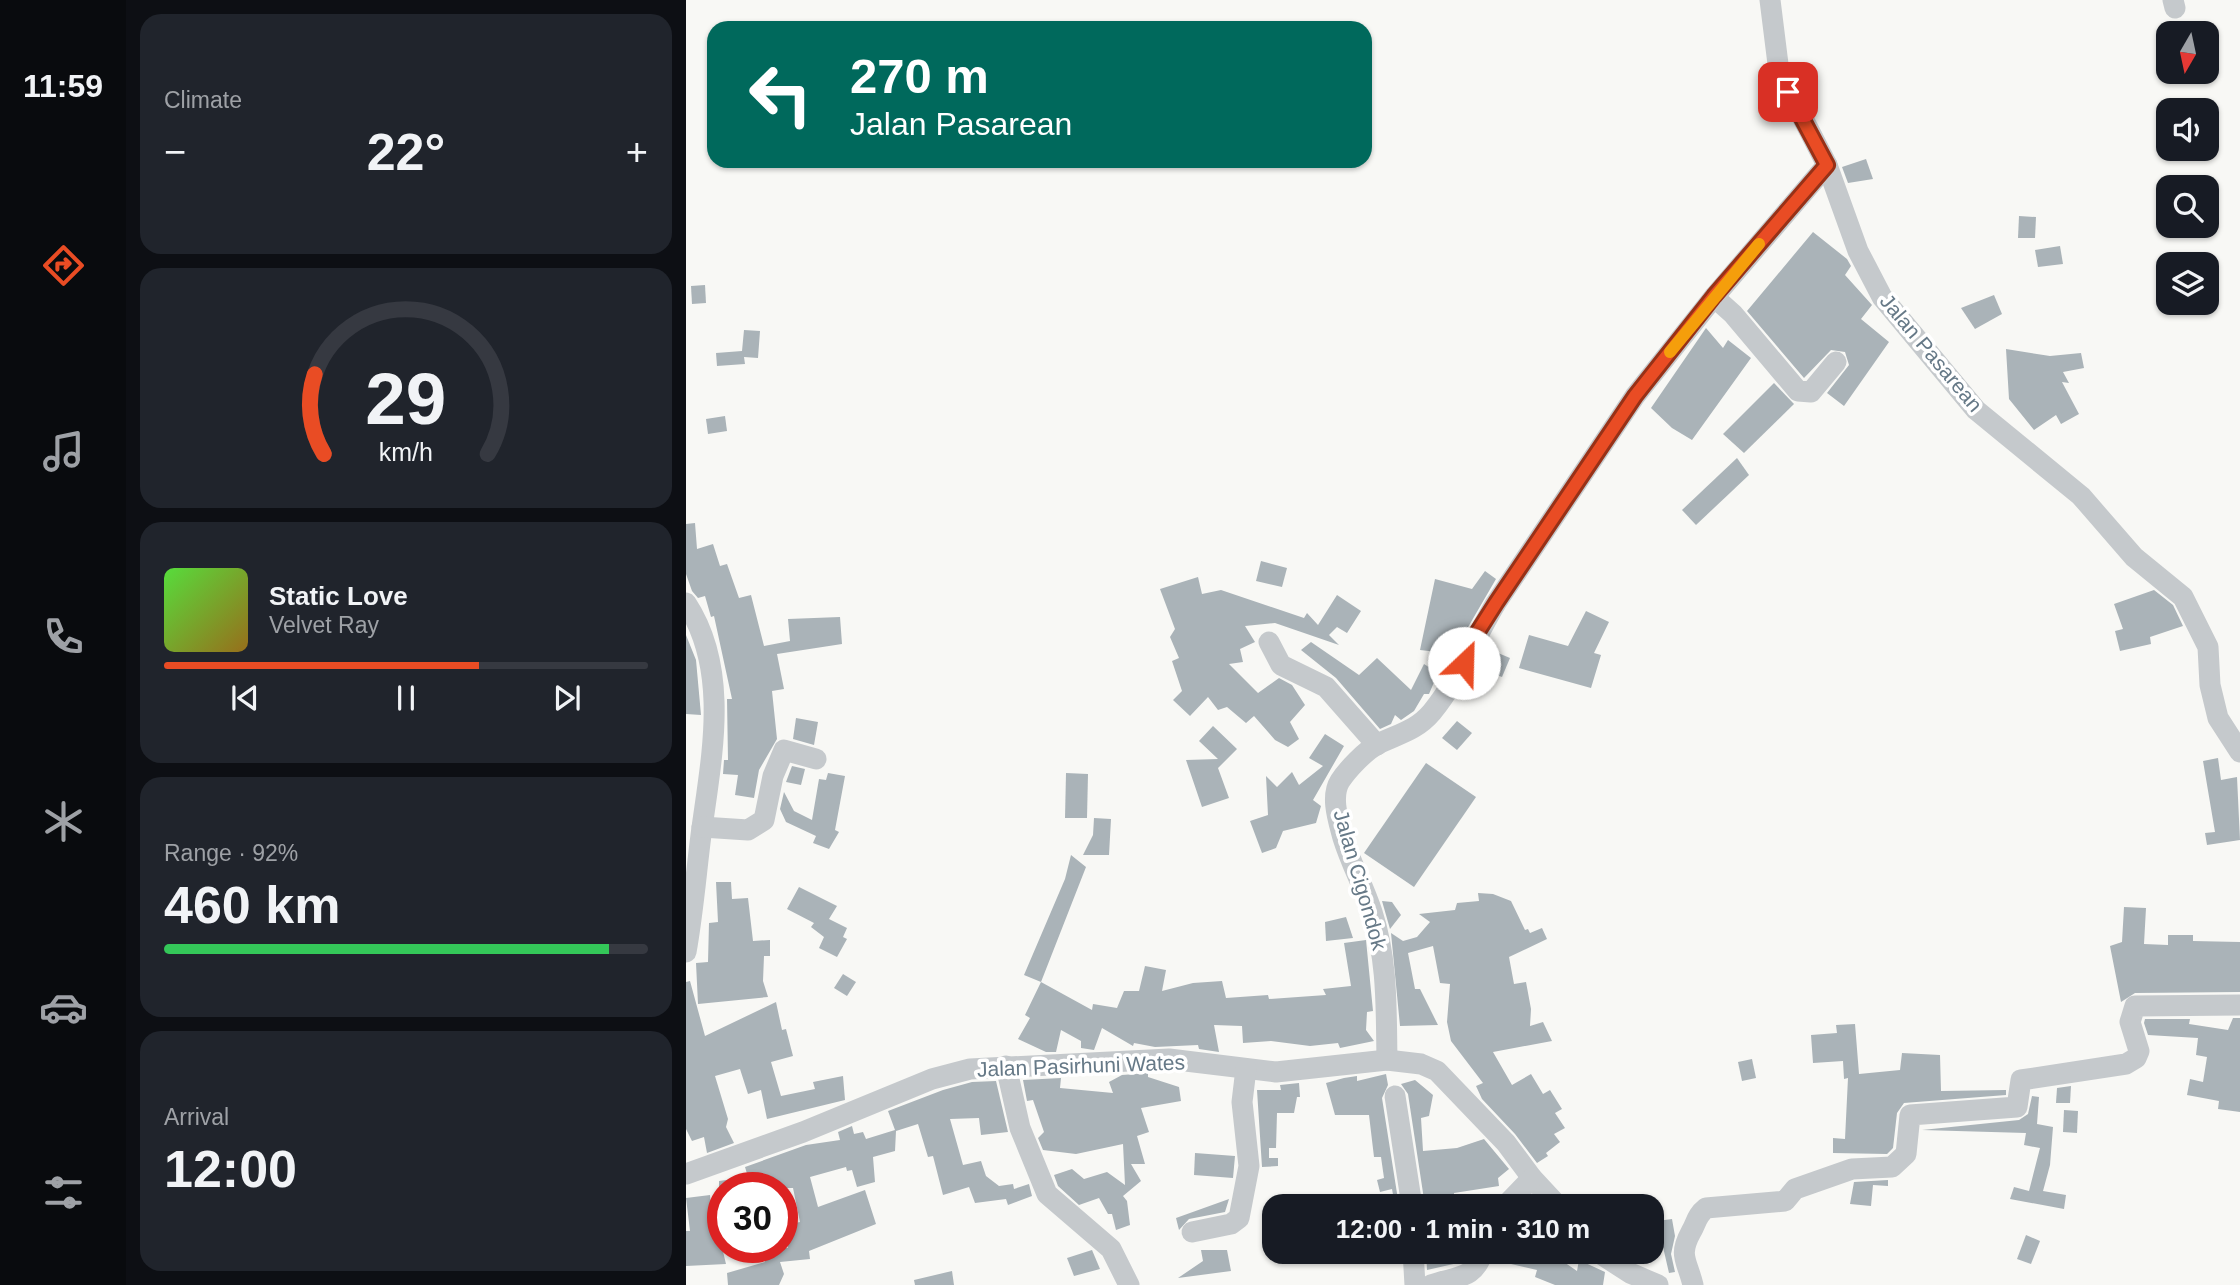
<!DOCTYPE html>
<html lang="en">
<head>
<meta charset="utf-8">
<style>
  :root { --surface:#171b24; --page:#20242c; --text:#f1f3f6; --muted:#9ea1a6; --line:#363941; --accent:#e94c24 }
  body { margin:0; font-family:Arial,sans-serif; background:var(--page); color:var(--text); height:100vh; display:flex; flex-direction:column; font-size:26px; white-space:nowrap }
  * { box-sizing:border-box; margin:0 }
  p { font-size:23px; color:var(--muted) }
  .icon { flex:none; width:38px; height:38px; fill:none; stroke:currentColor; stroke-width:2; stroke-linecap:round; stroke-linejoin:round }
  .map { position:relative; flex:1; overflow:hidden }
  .side { display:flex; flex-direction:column; gap:14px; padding:14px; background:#0d0f14; width:560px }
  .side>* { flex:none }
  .guide { position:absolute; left:21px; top:21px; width:665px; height:147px; border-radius:21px; box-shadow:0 2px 5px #0004; background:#00695c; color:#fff; overflow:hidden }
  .needle { width:46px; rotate:189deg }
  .tools { position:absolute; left:1470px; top:21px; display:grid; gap:14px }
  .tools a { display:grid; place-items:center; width:63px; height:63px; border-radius:14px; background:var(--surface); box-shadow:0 2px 5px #0004; font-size:35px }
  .speed { position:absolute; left:21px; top:1172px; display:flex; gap:14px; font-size:35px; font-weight:700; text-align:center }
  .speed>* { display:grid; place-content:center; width:91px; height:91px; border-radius:50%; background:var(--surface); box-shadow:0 2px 5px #0004; line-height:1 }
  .speed .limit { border:10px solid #d22; background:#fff; color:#111 }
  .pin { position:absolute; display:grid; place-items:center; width:60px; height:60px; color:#fff; margin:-30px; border-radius:14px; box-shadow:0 4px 10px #0006 }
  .me { position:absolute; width:77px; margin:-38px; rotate:24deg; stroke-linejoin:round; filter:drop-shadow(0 0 5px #0008) }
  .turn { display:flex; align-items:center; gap:24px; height:147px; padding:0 28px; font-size:32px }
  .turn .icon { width:91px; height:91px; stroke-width:2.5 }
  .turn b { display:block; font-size:49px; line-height:60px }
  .big { font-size:52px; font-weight:600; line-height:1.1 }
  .side .widget { flex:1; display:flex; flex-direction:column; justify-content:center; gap:10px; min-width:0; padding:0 24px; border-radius:21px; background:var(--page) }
  .side .dial { align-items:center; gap:0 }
  .dial svg { height:182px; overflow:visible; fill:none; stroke:var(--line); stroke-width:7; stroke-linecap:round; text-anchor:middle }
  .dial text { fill:var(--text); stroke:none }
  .song { display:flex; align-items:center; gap:21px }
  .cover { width:84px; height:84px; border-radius:10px; background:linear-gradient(135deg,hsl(110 70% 55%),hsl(40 70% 35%)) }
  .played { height:7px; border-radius:4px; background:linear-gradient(90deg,var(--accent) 65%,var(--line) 65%) }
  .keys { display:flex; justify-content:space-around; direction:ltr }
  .heat { display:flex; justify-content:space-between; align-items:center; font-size:38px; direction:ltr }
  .charge { height:10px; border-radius:5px; background:linear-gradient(90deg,#34c759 92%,var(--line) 0) }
  .trip { position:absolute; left:576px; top:1194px; width:402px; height:70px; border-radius:21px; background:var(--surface); box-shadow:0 2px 5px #0004; font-weight:600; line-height:70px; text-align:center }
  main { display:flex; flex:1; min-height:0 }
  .dock { display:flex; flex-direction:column; width:126px; justify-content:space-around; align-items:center; background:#090b0e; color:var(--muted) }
  .dock .icon { width:49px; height:49px }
  .dock .current { color:var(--accent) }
  .dock b { font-size:32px; color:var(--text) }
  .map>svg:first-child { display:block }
</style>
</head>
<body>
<main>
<nav class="dock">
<b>11:59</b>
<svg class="icon current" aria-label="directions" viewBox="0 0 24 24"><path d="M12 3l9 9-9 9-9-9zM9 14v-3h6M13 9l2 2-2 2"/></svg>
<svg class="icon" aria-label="music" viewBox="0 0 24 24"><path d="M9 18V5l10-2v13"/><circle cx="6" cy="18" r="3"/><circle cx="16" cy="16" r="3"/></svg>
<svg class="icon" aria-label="phone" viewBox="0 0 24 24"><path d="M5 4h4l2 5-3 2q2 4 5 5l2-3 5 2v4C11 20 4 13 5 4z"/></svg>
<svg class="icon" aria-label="climate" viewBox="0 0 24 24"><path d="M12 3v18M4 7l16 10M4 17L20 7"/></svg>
<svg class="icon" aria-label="car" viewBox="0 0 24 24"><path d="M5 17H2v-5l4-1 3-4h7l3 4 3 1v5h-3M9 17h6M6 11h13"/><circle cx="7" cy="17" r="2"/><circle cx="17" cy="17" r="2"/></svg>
<svg class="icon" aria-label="filters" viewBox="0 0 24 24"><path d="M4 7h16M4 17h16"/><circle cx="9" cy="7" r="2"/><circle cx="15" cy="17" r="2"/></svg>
</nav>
<section class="side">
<div class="widget"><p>Climate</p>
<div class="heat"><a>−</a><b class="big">22°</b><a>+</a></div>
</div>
<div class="widget dial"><svg viewBox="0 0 100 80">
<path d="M14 69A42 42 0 1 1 86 69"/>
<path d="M14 69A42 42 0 0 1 10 34" stroke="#e94c24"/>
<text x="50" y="56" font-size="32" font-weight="700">29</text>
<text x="50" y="72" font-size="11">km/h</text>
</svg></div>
<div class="widget">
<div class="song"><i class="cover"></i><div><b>Static Love</b><p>Velvet Ray</p></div></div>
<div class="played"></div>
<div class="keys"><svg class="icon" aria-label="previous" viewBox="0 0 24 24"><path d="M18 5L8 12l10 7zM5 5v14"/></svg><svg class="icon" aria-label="pause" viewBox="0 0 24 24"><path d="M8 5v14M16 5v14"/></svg><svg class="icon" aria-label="next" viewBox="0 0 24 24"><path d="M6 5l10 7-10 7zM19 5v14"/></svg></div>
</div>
<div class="widget"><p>Range · 92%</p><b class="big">460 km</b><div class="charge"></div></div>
<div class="widget"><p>Arrival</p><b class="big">12:00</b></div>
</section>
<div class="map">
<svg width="1554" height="1285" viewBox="0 0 1554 1285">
  <rect width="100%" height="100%" fill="#f8f8f5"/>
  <g fill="#aab3b8">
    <polygon points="1180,159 1187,179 1162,183 1156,167"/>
    <polygon points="1333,216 1350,217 1349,238 1332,238"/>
    <polygon points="1127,232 1161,259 1165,266 1159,275 1186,305 1175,319 1203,342 1158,406 1141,393 1163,365 1159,352 1145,350 1118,378 1061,311"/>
    <polygon points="1374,246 1377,264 1352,267 1349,250"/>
    <polygon points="19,285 20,303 6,304 5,286"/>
    <polygon points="1308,295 1316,314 1289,329 1275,308"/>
    <polygon points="1020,328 1037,348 1042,340 1065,358 1006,440 986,428 965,408"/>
    <polygon points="58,330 74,331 72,358 58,357 59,364 31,366 30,353 56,351"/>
    <polygon points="1320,349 1364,356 1395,353 1398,368 1377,372 1383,383 1376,382 1393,414 1375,424 1370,415 1348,430 1323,399"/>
    <polygon points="1088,383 1108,404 1058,453 1037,434"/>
    <polygon points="39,416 41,431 22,434 20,419"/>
    <polygon points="1051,458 1063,475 1010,525 996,510"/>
    <polygon points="9,523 11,549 27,544 34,566 41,564 53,598 65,595 78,646 104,641 102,619 154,617 156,644 91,654 98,689 86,691 91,739 73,770 68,798 49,795 52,775 37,774 38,760 42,760 41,699 46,699 28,616 25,617 19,596 12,598 6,591 0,574 0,524"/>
    <polygon points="575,561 601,568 596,587 570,581"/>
    <polygon points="799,571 810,579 774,641 757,637 751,652 734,650 749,579 786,589"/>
    <polygon points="512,577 516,594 535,590 618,618 621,613 632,625 651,595 675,611 661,633 651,627 643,635 653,645 589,623 559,626 569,642 554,649 557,662 543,664 572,693 593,678 606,685 619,705 604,722 613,739 602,747 589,740 568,716 560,723 541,707 532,710 522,697 504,716 487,700 496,691 486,661 493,658 484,637 489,629 474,589"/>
    <polygon points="1468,590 1487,605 1497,626 1464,637 1465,644 1434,651 1429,631 1437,629 1428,604"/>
    <polygon points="900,611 923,622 908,653 915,655 905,688 833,668 843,635 882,646"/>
    <polygon points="0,635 10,660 15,715 0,714"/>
    <polygon points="625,642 673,675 691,658 725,690 738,664 752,673 743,694 738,694 728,711 715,720 709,715 705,724 694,729 650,678 615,650"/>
    <polygon points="800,648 824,658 816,677 792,668"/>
    <polygon points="110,718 132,722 128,745 107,739"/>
    <polygon points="771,721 786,733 771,750 756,738"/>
    <polygon points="527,726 551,749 532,768 543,798 516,807 500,760 532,759 513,741"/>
    <polygon points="639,734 658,746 627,800 635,806 630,823 597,831 590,848 576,853 564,821 582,815 580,776 591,787 606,772 613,785 637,766 623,758"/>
    <polygon points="1532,758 1535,780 1551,777 1554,840 1521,845 1519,833 1529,832 1517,761"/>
    <polygon points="740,763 790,797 728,887 678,853"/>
    <polygon points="106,766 119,769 115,785 100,782"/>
    <polygon points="142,773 159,776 149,830 153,832 143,849 127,843 130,836 100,822 94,809 98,792 108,811 126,820 133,779 140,780"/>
    <polygon points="380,773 402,774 401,818 379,818"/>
    <polygon points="408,818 425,819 423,855 397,855 407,835"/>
    <polygon points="385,855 400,867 355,982 338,975 379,879"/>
    <polygon points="30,882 45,882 46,899 62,898 67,941 84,940 84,956 78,956 77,981 82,997 12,1004 10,963 22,962 23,923 32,922"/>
    <polygon points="113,887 151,906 143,919 161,928 157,937 161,939 151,957 133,948 138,937 125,927 128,923 101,909"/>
    <polygon points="792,893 807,894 825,901 839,930 842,929 844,933 856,928 861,939 823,957 828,984 840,982 845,1009 844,1026 857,1022 866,1041 807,1052 826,1085 845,1074 857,1094 864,1090 876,1109 869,1113 879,1128 868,1134 874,1142 860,1153 862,1156 851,1163 829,1134 796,1099 790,1086 797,1083 765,1041 761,1022 764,984 754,983 747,946 722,953 729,989 734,989 752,1025 714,1026 705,933 717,941 731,937 744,922 733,914 769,910 771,903 793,901"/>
    <polygon points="696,901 706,902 715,915 704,929"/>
    <polygon points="1438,907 1460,908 1458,944 1482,945 1482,935 1507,935 1507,941 1554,942 1554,992 1449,993 1435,1002 1424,946 1436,942"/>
    <polygon points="660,917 667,938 640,941 639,922"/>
    <polygon points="680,940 687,1011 681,1012 680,1030 688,1041 654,1048 652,1043 624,1046 585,1041 557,1043 556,1026 528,1025 533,1052 513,1049 512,1045 469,1047 448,1043 447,1046 416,1028 408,1050 395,1048 395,1041 375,1030 370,1052 360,1052 332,1039 344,1018 339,1015 355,982 406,1010 407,1004 431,1008 438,991 453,991 459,966 480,970 476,991 507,983 536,981 540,998 582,995 583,999 640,995 637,989 665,986 658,943"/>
    <polygon points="157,974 170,982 161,996 148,988"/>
    <polygon points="4,981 19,1036 90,1002 96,1030 100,1029 107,1056 85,1062 95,1096 129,1089 127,1082 157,1076 159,1100 81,1119 75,1090 62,1094 54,1069 29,1076 42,1119 40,1127 48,1143 21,1153 18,1137 6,1141 0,1129 0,982"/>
    <polygon points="1547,1018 1554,1018 1554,1112 1532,1109 1533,1101 1501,1095 1504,1079 1517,1082 1521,1057 1510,1055 1512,1038 1462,1035 1458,1023 1459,1019 1504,1019 1503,1024 1542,1030"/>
    <polygon points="1169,1024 1173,1074 1214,1070 1216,1053 1254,1055 1255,1091 1320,1090 1320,1095 1218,1103 1211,1113 1207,1148 1201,1154 1147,1153 1147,1138 1159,1139 1162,1078 1158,1079 1157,1061 1127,1063 1125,1035 1151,1033 1150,1025"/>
    <polygon points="1066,1059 1070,1078 1056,1081 1052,1062"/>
    <polygon points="462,1073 462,1077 493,1087 495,1101 455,1108 463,1132 451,1136 459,1164 445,1164 455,1181 437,1196 441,1201 444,1225 430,1230 426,1214 422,1214 413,1198 393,1205 372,1186 368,1175 386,1169 398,1179 421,1172 439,1185 437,1144 390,1154 357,1150 352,1138 358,1132 347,1100 341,1101 337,1080 375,1078 374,1088 427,1093 423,1082 436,1075"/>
    <polygon points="700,1074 702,1085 696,1098 713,1206 709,1206 706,1189 694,1192 691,1180 698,1178 695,1157 688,1157 683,1115 649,1115 640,1083 658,1078 671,1076 671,1081"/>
    <polygon points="729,1080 747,1095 743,1116 735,1118 737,1151 771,1148 798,1139 823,1169 812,1178 813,1186 768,1193 768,1206 739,1206 722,1094 715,1084"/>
    <polygon points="310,1081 322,1132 295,1135 293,1118 264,1119 277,1165 295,1161 300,1176 313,1186 327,1184 328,1189 343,1184 346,1196 322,1205 320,1199 289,1203 283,1187 257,1195 247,1156 242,1157 232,1124 210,1131 209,1151 187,1157 189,1182 171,1187 166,1170 161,1171 160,1167 124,1177 132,1207 179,1190 190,1224 123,1251 124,1259 94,1262 98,1274 93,1285 42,1285 41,1273 79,1262 77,1248 102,1248 100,1225 114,1222 107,1188 33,1188 33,1181 62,1177 59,1167 120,1145 154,1140 152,1132 166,1126 168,1134 177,1132 180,1139 209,1130 202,1111 257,1090 286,1082"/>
    <polygon points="613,1083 614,1097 611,1097 608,1113 591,1113 590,1148 583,1148 583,1158 592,1158 592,1166 576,1167 571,1090 595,1090 594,1085"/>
    <polygon points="1385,1086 1384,1103 1370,1103 1371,1088"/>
    <polygon points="1346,1096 1353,1097 1351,1124 1367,1127 1364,1165 1357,1191 1380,1195 1378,1209 1324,1199 1328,1187 1343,1191 1354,1148 1338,1145 1340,1133 1236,1130 1333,1120 1342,1114"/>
    <polygon points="1378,1110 1392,1111 1391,1133 1377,1132"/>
    <polygon points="509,1153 549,1156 547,1178 508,1175"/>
    <polygon points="1202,1180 1202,1186 1187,1185 1185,1206 1164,1204 1168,1182"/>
    <polygon points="24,1195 28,1240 34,1239 40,1264 0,1266 0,1231 4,1231 0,1198"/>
    <polygon points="543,1199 539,1212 503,1219 493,1230 490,1218"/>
    <polygon points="986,1219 989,1236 985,1254 989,1272 983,1273 971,1221"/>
    <polygon points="1340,1235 1354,1241 1345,1264 1331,1259"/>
    <polygon points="406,1250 414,1269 388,1276 381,1258"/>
    <polygon points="515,1250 541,1250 545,1271 492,1278 517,1261"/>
    <polygon points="740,1251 779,1251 777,1260 772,1263 741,1270"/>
    <polygon points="810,1251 862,1251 891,1271 893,1260 919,1272 917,1285 869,1285 849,1277 851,1270 808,1260"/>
    <polygon points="266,1271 268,1285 229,1285 228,1280"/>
  </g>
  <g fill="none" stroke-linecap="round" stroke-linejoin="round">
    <g stroke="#c5c9cc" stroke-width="21">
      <polyline points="1084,0 1093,72 1141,165 1172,251 1196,297 1290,410 1395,496 1448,557 1497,597 1522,647 1524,685 1532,718 1554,752"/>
      <polyline points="1487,0 1489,8"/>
      <polyline points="1028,297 1047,314 1112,391 1125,392 1150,362"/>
      <path d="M 0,603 C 45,671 25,759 15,835 C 10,874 7,913 0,952"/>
      <polyline points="583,642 595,665 640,687 691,745"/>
      <polyline points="16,827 62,830 78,820 87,776 98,750 130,759"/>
      <path d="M 701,1060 C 700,1010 702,961 686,912 C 678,887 665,864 657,838 C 653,822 644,797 654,781 C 662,769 679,751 692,744 C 712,734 730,731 746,712 C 773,679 788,639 810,603 L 949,396 L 1028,297 L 1141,165"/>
      <polyline points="320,1066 334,1128 361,1194 425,1249 443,1285"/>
      <polyline points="709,1096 726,1206"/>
      <polyline points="0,1174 117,1132 246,1079 284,1069 483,1059 590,1072 701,1060 735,1064 751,1071 820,1143 846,1178 872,1206"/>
      <polyline points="819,1206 846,1178"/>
      <polyline points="506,1232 545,1224 553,1218 563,1166 556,1102 560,1069"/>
      <polyline points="727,1251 729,1285"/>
      <polyline points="910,1251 944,1273 972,1285"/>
      <path d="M 745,1285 C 770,1276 789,1280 797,1251"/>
      <path d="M 1007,1285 C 1001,1260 992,1256 1005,1232 C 1011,1222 1010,1216 1020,1208 L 1099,1201 L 1109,1189 L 1166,1169 L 1206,1167 L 1220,1154 L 1224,1115 L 1331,1107 L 1335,1080 L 1440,1064 L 1450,1058 L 1453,1051 L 1444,1022 L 1449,1006 L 1554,1005"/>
    </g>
  </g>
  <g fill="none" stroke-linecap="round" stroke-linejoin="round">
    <defs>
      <polyline id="route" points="778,663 791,633 810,603 949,396 1028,296 1141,165 1102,92"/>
    </defs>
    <use href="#route" stroke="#973117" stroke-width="18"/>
    <use href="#route" stroke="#e94c24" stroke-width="12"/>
    <polyline stroke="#f59e0b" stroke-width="12" points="984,352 1073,244"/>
  </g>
  <g text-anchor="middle" stroke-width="7" stroke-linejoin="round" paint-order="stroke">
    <g font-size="21" fill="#667987" stroke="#fff">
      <text transform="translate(1245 353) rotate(50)" y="7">Jalan Pasarean</text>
      <text transform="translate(674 880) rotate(74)" y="7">Jalan Cigondok</text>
      <text transform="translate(395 1066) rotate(-2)" y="7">Jalan Pasirhuni Wates</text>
    </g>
  </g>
</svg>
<div class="tools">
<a><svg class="needle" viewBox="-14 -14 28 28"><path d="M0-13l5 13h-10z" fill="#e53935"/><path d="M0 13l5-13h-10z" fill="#9ea1a6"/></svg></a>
<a><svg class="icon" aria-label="sound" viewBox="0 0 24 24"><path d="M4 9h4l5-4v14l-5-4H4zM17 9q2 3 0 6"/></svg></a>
<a><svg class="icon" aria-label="search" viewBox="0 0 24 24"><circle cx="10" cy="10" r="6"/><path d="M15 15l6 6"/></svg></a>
<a><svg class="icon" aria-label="layers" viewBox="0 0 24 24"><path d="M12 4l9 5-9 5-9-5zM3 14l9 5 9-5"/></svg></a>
</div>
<div class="speed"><div class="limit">30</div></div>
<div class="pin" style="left:1102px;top:92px;background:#d93025"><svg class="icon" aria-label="arrive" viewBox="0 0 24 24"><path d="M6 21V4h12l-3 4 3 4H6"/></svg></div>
<svg class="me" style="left:778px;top:663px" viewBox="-20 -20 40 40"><circle r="19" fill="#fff"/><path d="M0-13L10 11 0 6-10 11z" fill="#e94c24"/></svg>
<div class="trip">12:00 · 1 min · 310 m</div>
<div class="guide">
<div class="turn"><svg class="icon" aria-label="left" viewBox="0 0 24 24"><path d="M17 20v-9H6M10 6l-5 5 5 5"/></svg><div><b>270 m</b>Jalan Pasarean</div></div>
</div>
</div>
</main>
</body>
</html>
